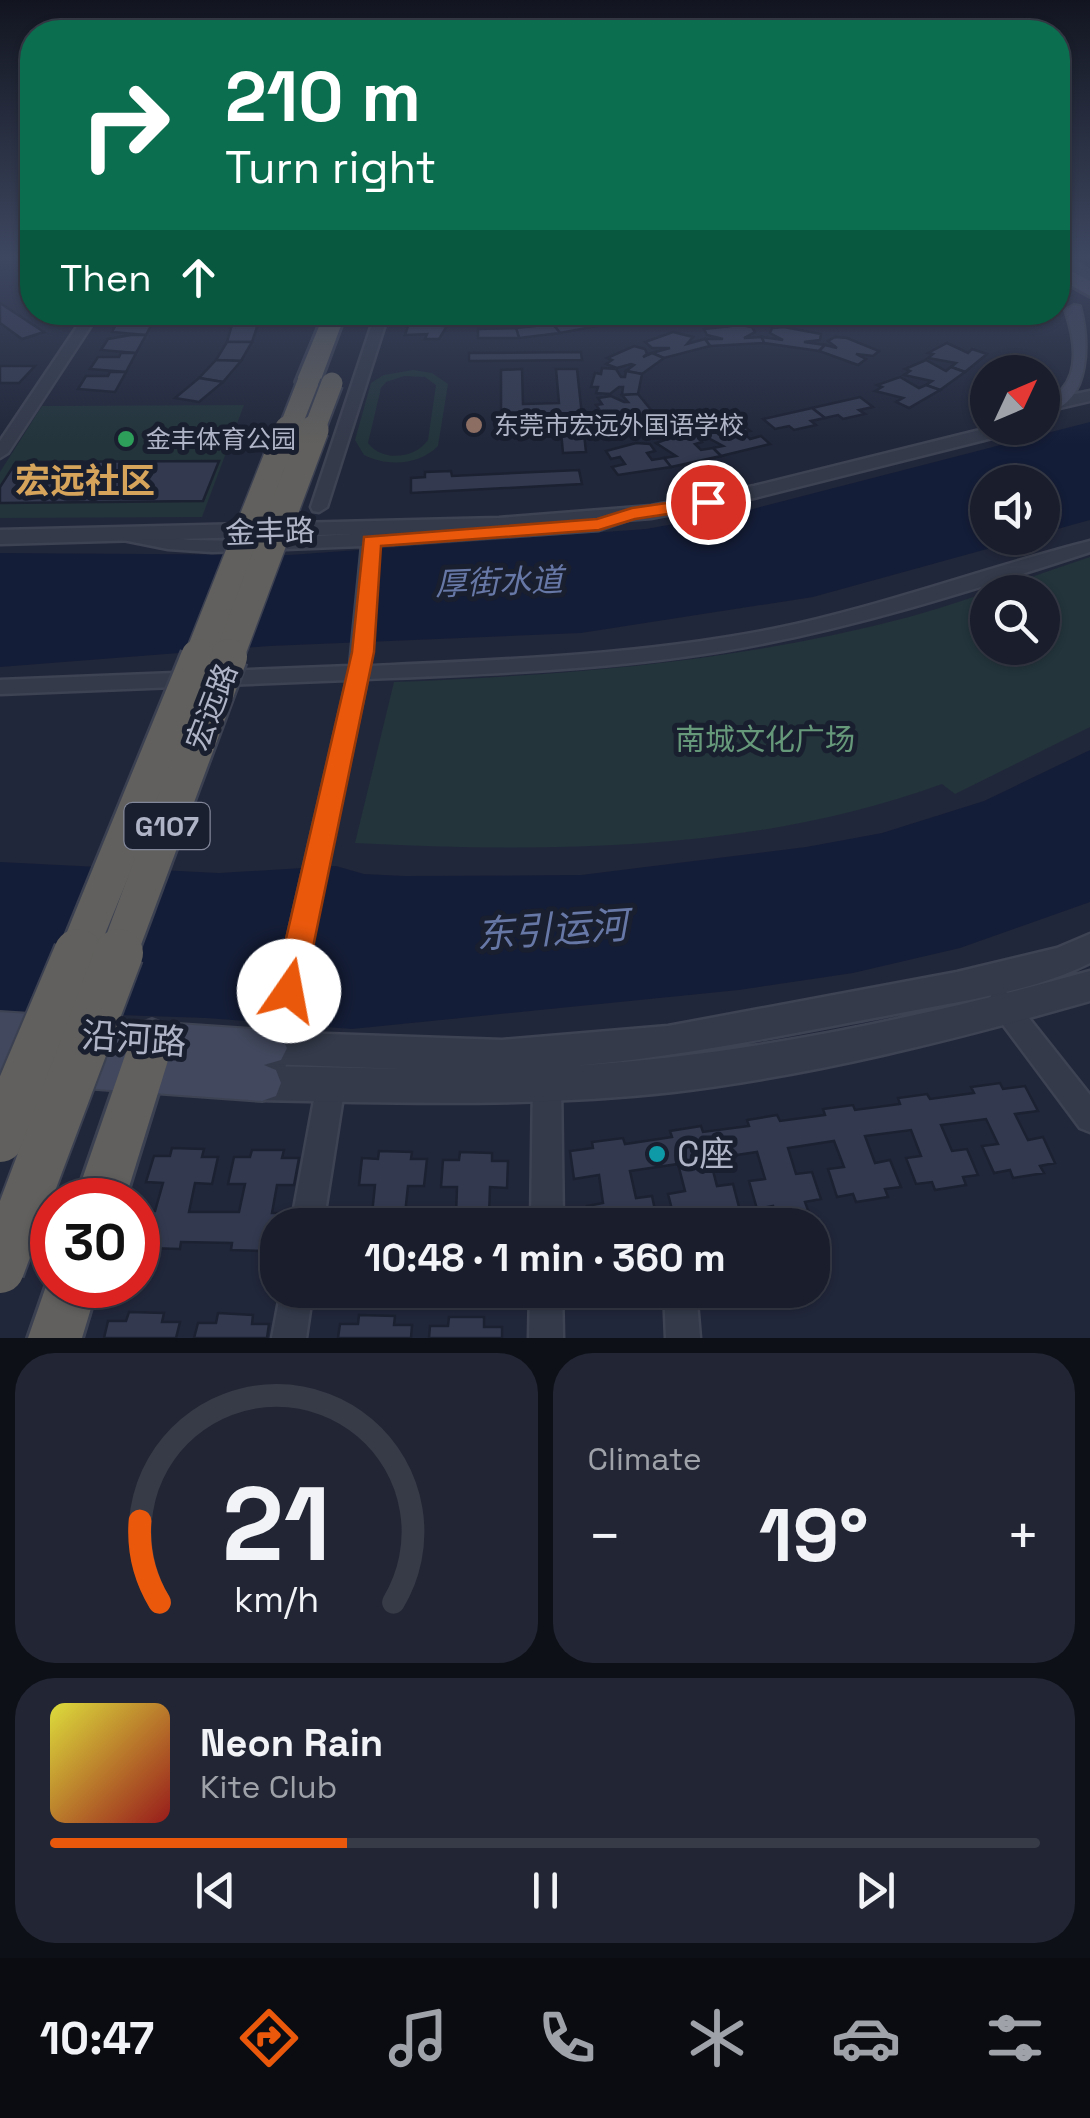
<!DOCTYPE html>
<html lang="en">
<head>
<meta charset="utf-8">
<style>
  :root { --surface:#191d2c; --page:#222634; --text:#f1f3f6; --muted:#9fa2a9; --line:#373b48; --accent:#ea580c }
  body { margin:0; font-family:"Space Grotesk","Noto Sans SC",sans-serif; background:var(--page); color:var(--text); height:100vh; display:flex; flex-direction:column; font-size:38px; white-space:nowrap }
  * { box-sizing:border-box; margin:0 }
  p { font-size:32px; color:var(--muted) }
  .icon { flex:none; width:55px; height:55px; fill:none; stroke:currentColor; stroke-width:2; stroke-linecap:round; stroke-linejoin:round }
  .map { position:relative; height:1338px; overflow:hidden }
  .panel { display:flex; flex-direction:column; gap:15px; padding:15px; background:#0e1018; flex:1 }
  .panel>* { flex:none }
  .guide { position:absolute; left:20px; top:20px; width:1050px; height:305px; border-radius:40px; box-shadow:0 2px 8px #0004,0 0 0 2px var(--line); background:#0b6e4f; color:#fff; overflow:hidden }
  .needle { width:65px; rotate:46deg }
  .fabs { position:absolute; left:970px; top:355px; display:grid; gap:20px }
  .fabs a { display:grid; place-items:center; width:90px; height:90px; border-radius:50%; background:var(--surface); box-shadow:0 2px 8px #0004,0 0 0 2px var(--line); font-size:50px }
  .speed { position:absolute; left:30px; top:1178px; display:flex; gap:20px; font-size:50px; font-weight:700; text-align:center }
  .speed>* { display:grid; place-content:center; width:130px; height:130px; border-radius:50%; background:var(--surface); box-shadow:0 2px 8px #0004,0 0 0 2px var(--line); line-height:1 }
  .speed .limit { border:15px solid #d22; background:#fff; color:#111 }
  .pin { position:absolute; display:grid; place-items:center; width:85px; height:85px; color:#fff; margin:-42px; border:5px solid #fff; border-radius:50%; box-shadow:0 2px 10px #0007 }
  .me { position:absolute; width:110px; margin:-55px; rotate:12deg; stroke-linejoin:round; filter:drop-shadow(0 0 8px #0008) }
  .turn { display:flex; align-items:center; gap:35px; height:210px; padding:0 40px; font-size:45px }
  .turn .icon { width:130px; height:130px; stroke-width:2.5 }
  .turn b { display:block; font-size:70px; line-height:85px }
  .then { display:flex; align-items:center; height:95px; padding:0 40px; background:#0003; gap:20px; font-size:38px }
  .big { font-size:75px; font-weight:700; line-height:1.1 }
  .panel .widget { flex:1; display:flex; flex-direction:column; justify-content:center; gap:15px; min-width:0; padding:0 35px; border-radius:40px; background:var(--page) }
  .panel .dial { align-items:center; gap:0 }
  .dial svg { height:260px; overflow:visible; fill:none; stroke:var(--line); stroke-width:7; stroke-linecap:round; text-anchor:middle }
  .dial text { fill:var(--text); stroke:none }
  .song { display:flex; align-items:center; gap:30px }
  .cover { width:120px; height:120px; border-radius:15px; background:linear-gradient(135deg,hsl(60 70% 55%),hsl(0 70% 35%)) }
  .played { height:10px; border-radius:5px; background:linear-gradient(90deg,var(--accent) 30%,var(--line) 30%) }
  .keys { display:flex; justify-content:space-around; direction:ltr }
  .heat { display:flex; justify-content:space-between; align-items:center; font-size:55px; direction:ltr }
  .panel .tiles { flex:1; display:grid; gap:15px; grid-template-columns:1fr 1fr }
  .widget:last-child { grid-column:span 2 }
  .trip { position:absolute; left:260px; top:1208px; width:570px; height:100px; border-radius:40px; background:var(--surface); box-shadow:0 2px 8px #0004,0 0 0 2px var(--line); font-weight:700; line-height:100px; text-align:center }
  .tab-bar { display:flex; height:160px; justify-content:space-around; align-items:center; background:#0a0c12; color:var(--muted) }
  .tab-bar .icon { width:70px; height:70px }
  .tab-bar .current { color:var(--accent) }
  .tab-bar b { font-size:45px; color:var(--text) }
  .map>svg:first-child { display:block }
</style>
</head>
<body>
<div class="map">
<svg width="1090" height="1338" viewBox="0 0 1090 1338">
  <rect width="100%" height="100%" fill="#21273a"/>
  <g fill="#23343b" fill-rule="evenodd">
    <path d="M 413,370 L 432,373 L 448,384 L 438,446 C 419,465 388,467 364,455 L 355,440 L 371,383 L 384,375 ZM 404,376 L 425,377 L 436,385 L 428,440 C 415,459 382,462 368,443 L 381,388 L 386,382 Z"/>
    <polygon points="244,405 202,517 0,518 0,472 42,406"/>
    <path d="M 1090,557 L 1090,727 L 955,794 L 942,784 C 755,852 552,853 355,843 L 394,682 C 568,675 739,662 909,617 C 970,600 1030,577 1090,557 ZM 988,592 L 1042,592 L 1042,648 L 988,648 Z"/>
  </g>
  <g fill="#141d37">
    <polygon points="1090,422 1090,520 1043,533 1042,482 988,482 988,538 1027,538 813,597 581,633 270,646 0,667 0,553 289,555 646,529 745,511"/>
    <polygon points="1090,750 1090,902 960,948 853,973 739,990 352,1029 206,1018 0,1011 0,862 219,873 336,866 364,874 405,876 581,875 806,847 882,833 984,801"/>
  </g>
  <g fill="#333a50" stroke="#1c2131" stroke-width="2.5">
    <polygon points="0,303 44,332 22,339 0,323"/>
    <polygon points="232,312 257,312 258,324 232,325"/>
    <polygon points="413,312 450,312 444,321 431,321 432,316 416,319 411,317"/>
    <polygon points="932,312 979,312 986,322 947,325 939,322"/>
    <polygon points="601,315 613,323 560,333 553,324"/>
    <polygon points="141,318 155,318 146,335 112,332 118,321"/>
    <polygon points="431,321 444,321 443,326 447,326 439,339 425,339 427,334 405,335 409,323 429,325"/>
    <polygon points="258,324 252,342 227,342 232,325"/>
    <polygon points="553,324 560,333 519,338 516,328"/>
    <polygon points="740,325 752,327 755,332 744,338 762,337 764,343 710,346 705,339 723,339 707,335 704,329"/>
    <polygon points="784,327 821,334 820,340 804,342 825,345 819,351 764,343 762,337 783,340 770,333 772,328"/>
    <polygon points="516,328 519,338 478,338 478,329"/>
    <polygon points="673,332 693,337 687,344 705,339 710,346 664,358 652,353 670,348 652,348 645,342"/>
    <polygon points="131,335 146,335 136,353 101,350 108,339"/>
    <polygon points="835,337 847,338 879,351 873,356 856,354 866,359 858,365 819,351 825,345 837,348 828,341"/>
    <polygon points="227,342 252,342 241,361 216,360"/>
    <polygon points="947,343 968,353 972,349 987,354 965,372 951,367 956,363 928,358 933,354 928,353"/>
    <polygon points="634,346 645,349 647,354 643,357 652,353 664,358 642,374 626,371 634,365 631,364 617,368 606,364 612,360 607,358"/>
    <polygon points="581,352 582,360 469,361 469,353"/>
    <polygon points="121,353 136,353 126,372 90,369 98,357 119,357"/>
    <polygon points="216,360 241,361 223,382 199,378"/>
    <polygon points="926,360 946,371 951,367 965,372 940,390 926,385 932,381 904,375 910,371 905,369"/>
    <polygon points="0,366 35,366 19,383 0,383"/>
    <polygon points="602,368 616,369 621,377 625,377 626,371 642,374 638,394 622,395 623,387 619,387 610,394 596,393 598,387 591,387 595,373 601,374"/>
    <polygon points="522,369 523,404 559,403 556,369 577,369 586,452 563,453 560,421 501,422 501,370"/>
    <polygon points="110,372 126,372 115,392 78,389 86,376 108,376"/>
    <polygon points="900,377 919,388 926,385 940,390 909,408 896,402 903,398 875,391 882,387 877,385"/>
    <polygon points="199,378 223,382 199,402 175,398"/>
    <polygon points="638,394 656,416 640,419 632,413 635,417 630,422 617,424 612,418 606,419 596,405 602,404 598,398 611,396 624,402 628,402 622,395"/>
    <polygon points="860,397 873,407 859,410 865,414 843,419 838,415 825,418 812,408"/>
    <polygon points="812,408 825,418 811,421 816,425 794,430 789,426 775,429 763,419"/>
    <polygon points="728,424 742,424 750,431 743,432 750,439 761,436 770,444 721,456 713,448 723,446 701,434"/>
    <polygon points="682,434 696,435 702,442 695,444 701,450 713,448 721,456 671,467 664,458 676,456 656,443"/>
    <polygon points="636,443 650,444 655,451 647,453 652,460 664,458 671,467 618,475 612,467 625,464 620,457 611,459 606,451"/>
    <polygon points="219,461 203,501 0,503 0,487 16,462"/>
    <polygon points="579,470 582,484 411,493 411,478 425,477 425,472 451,471 452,476"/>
    <polygon points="1000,1083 1003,1089 1025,1086 1038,1111 1015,1114 1028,1140 1043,1137 1055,1163 1040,1166 1044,1173 1013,1178 1010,1170 994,1173 982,1146 998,1144 986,1119 941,1125 952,1151 967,1149 978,1175 963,1177 966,1185 935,1190 932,1182 916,1184 906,1158 921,1156 911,1130 865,1136 875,1163 890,1160 901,1187 885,1189 888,1197 856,1202 853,1194 837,1197 828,1169 844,1167 834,1141 788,1148 796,1174 812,1172 821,1199 805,1202 808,1210 775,1215 773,1206 757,1209 749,1181 765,1179 757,1152 710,1159 717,1186 733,1184 740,1211 724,1214 726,1222 705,1225 693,1225 691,1218 675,1221 668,1194 685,1191 678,1164 630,1171 636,1198 652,1196 658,1224 590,1225 587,1206 603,1203 599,1175 574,1179 570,1151 593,1148 592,1142 623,1138 625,1144 672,1137 670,1131 701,1126 703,1132 749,1126 747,1120 777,1115 780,1121 825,1115 823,1109 853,1105 855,1110 900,1104 898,1098 927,1094 930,1099 974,1093 971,1087"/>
    <polygon points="172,1148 204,1149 202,1157 218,1157 212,1184 195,1183 189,1212 239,1212 245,1184 228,1184 234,1157 250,1157 252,1150 284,1150 282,1158 299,1158 294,1185 277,1185 272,1213 289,1213 287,1225 278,1225 278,1244 266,1243 265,1251 231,1250 232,1243 181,1242 180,1249 146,1248 147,1242 138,1241 139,1211 155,1211 163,1183 146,1182 154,1156 170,1156"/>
    <polygon points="379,1151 412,1152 411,1159 427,1159 424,1186 408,1186 405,1214 456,1215 457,1187 441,1187 443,1160 459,1160 460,1152 492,1153 492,1161 508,1161 507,1188 490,1187 489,1216 506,1216 506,1225 353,1225 355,1213 372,1214 375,1185 359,1185 362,1158 378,1159"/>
    <polygon points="129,1312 164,1313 162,1322 180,1322 176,1338 104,1338 108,1321 126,1321"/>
    <polygon points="218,1313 253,1315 252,1324 269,1324 267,1338 194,1338 198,1323 216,1323"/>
    <polygon points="359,1315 395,1316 394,1325 412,1325 411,1338 338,1338 340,1324 358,1324"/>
    <polygon points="449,1317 484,1317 484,1327 502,1327 502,1338 429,1338 430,1326 448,1326"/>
  </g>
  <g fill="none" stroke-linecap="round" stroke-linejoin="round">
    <defs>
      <g id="minor">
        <polygon points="87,312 100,312 8,453 0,458 0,441"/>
        <polygon points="376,312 389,312 327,507 319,512 313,511 311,507"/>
        <path d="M 631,508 L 637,509 L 637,517 L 599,530 L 379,545 L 370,666 C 505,660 641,655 773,629 C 881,607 984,568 1090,541 L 1090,552 C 970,591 848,630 723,651 C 606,670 486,674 367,679 L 282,1083 L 278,1093 L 268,1096 L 258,1093 L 254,1083 L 347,680 L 0,694 L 0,680 L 350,666 L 362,546 L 212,552 L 168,549 L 118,539 L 115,535 L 118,531 L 190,540 L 234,541 L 597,520 Z"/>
        <polygon points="1001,990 1010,994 1090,1095 1090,1132 1080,1128 992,1010 988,1002 992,994"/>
        <polygon points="547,1070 557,1073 561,1083 563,1225 531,1225 533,1083 537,1073"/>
        <polygon points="331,1071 341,1074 345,1084 323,1225 291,1225 317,1084 321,1074"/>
        <polygon points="281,1290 313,1290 306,1338 272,1338"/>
        <polygon points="530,1290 562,1290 563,1338 529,1338"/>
        <polygon points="664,1290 696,1290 700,1338 666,1338"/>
      </g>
      <g id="tertiary">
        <polygon points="1090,391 1090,401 1042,412 1042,401"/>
        <polygon points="988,428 1018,428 1016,432 754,498 651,518 499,530 0,544 0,530 499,518 651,506 754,486"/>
        <path d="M 1090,934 L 1090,963 C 1030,993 955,1002 890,1015 C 784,1035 680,1057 572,1066 C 749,1055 919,1018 1090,971 L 1090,1001 C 953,1040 815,1075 673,1092 C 537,1107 399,1103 262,1100 L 249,1095 L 244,1083 L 249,1071 L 262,1066 L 405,1069 L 268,1064 L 256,1059 L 251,1048 L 256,1037 L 268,1032 L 502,1040 L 668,1026 L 957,972 L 1057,948 Z"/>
      </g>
      <g id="secondary">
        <polygon points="1058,257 1069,257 1090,271 1090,284 1058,264"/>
        <path d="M 1074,305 L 1080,306 C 1090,342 1090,398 1052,411 L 1042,404 C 1048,399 1056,395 1062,389 C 1081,368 1073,334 1065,310 Z"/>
        <polygon points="0,1012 268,1030 281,1036 287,1048 281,1060 264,1065 276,1070 281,1083 276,1096 262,1101 0,1082"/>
      </g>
      <polygon id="primary" points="1058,264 1090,281 1090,296 1058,278"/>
      <g id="trunk">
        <polygon points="325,312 346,312 320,382 308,389 300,387 296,382"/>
        <polygon points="152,1020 168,1026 174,1041 125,1200 75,1200 130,1041 136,1026"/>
        <polygon points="52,1269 52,1285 98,1285 82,1338 28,1338"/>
      </g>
    </defs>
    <use href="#minor" stroke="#3e4353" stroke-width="5"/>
    <use href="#tertiary" stroke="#3e4353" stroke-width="5"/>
    <use href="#secondary" stroke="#3e4353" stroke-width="4"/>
    <use href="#primary" stroke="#3e4353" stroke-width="6"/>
    <use href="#trunk" stroke="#3c4152" stroke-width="6"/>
    <use href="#minor" fill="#343a4a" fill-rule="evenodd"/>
    <use href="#tertiary" fill="#343a4a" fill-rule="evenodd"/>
    <use href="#secondary" fill="#42485d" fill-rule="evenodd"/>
    <use href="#primary" fill="#52586a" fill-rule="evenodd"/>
    <use href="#trunk" fill="#61605e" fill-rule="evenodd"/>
    <defs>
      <g id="trunk-bridge-far3">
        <polyline points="288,433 308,382"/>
        <polyline points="313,433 332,383"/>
      </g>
      <g id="trunk-bridge-far2">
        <polyline points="198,660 289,430"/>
        <polyline points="228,660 314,430"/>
      </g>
      <g id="trunk-bridge-far1">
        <polyline points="77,955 199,657"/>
        <polyline points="118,955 229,657"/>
      </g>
      <g id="trunk-bridge">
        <polyline points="0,1138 78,953"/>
        <polyline points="0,1269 119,953"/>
      </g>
    </defs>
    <use href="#trunk-bridge-far3" stroke="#3c4152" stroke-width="25" stroke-linecap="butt"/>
    <use href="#trunk-bridge-far2" stroke="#3c4152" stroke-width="32" stroke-linecap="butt"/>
    <use href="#trunk-bridge-far1" stroke="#3c4152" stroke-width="41" stroke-linecap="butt"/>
    <use href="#trunk-bridge" stroke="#3c4152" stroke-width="52" stroke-linecap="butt"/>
    <use href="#trunk-bridge-far3" stroke="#61605e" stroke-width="21"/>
    <use href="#trunk-bridge-far2" stroke="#61605e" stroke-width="29"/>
    <use href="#trunk-bridge-far1" stroke="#61605e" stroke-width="36"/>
    <use href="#trunk-bridge" stroke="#61605e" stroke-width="48"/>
  </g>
  <linearGradient id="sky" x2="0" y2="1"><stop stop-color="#121520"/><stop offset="0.58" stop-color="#3d4760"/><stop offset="1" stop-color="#3d4760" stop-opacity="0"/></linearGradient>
  <rect width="1090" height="444" fill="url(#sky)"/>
  <polygon fill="#ea580c" stroke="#983908" stroke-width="2.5" points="708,497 717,502 714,507 635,519 599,530 381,546 374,652 304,991 299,1000 289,1004 278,1000 274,991 352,652 364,537 597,519 632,508"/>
  <circle fill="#8d6e63" stroke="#1a1f2f" stroke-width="4" cx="474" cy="425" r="10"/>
  <circle fill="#2e9e5b" stroke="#1a1f2f" stroke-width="4" cx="126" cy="439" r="10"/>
  <circle fill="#0f9aa8" stroke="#1a1f2f" stroke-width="4" cx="657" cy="1154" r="10"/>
  <g text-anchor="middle" stroke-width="10" stroke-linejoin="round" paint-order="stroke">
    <g font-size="25" fill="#afb4c6" stroke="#1a1f2f" text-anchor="start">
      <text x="494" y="434">东莞市宏远外国语学校</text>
      <text x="146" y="448">金丰体育公园</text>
    </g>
    <rect fill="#1a1f2f" stroke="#828799" stroke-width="2.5" x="124.5" y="803" width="85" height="46" rx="8"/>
    <g font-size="28" font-weight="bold" fill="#afb4c6">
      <text x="167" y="836">G107</text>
    </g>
    <g font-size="30" fill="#afb4c6" stroke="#1a1f2f">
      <text transform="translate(270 532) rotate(-2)" y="10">金丰路</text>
      <text transform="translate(212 707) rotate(-69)" y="10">宏远路</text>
    </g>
    <g font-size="30" fill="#66987a" stroke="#1a1f2f">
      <text x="765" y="750">南城文化广场</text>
    </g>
    <g font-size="32" font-style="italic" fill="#6778a7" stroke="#1a1f2f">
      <text transform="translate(499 582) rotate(-2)" y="11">厚街水道</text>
    </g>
    <g font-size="35" font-weight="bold" fill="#d6a55b" stroke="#1a1f2f">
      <text x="85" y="493">宏远社区</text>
    </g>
    <g font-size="35" fill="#afb4c6" stroke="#1a1f2f">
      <text transform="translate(134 1039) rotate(4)" y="12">沿河路</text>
    </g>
    <g font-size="35" fill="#afb4c6" stroke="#1a1f2f" text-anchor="start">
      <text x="677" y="1166">C座</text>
    </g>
    <g font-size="38" font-style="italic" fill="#6778a7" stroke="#1a1f2f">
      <text transform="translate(552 930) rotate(-4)" y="13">东引运河</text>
    </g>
  </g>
</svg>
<div class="fabs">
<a><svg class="needle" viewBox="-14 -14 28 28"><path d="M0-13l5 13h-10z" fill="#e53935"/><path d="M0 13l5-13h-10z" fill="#9fa2a9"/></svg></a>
<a><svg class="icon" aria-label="sound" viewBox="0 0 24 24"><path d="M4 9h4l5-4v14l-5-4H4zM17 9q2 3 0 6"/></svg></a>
<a><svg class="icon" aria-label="search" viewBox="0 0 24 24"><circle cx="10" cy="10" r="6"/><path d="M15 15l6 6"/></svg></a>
</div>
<div class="speed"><div class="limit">30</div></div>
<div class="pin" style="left:708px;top:502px;background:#d93025"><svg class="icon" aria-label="arrive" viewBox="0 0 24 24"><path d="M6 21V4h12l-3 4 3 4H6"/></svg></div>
<svg class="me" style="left:289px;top:991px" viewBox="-20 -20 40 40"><circle r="19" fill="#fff"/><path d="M0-13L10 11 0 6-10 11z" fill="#ea580c"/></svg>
<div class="trip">10:48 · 1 min · 360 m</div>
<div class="guide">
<div class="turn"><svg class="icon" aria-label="right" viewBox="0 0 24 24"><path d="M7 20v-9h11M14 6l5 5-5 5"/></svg><div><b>210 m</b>Turn right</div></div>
<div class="then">Then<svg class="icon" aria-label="ahead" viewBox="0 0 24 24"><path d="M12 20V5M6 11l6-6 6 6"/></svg></div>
</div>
</div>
<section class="panel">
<div class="tiles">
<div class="widget dial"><svg viewBox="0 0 100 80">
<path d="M14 69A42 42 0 1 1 86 69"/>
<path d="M14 69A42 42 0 0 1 8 44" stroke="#ea580c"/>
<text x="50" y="56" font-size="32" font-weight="700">21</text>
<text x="50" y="72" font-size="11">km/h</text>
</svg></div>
<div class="widget"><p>Climate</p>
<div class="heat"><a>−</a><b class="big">19°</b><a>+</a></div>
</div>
<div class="widget">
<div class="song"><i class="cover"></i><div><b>Neon Rain</b><p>Kite Club</p></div></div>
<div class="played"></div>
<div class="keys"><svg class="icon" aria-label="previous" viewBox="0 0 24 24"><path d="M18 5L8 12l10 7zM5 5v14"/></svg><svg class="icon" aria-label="pause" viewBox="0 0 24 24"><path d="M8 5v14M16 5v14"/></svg><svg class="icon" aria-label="next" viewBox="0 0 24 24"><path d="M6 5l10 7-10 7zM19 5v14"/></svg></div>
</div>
</div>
</section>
<nav class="tab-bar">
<b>10:47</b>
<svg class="icon current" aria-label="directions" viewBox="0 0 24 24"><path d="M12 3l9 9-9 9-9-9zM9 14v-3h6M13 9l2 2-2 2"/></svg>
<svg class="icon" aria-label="music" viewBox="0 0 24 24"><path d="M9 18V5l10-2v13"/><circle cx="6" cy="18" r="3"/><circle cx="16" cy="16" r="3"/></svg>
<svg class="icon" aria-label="phone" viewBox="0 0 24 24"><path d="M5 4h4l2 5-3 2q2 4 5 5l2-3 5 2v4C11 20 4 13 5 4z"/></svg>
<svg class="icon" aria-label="climate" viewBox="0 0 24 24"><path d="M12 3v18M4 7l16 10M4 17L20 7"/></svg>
<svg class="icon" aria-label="car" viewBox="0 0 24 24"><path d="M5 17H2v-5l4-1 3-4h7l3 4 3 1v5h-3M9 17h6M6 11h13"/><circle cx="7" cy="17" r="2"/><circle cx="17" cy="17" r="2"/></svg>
<svg class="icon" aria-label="filters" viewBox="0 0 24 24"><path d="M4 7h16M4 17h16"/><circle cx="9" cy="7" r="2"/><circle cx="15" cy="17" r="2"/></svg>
</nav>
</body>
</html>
